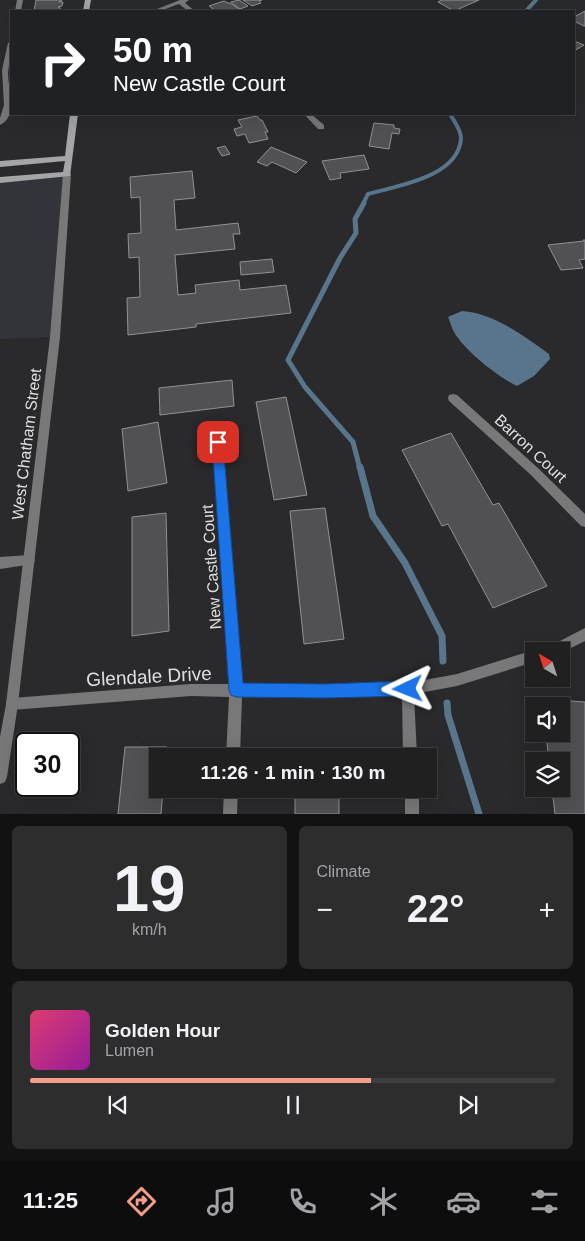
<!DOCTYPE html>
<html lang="en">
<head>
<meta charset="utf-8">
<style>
  :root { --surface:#202021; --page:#2d2d2e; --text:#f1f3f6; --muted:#a2a3a5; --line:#3d3e3f; --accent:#f49d8b }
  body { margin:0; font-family:Helvetica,sans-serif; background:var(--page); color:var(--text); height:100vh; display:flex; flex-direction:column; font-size:19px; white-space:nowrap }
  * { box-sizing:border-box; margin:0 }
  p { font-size:16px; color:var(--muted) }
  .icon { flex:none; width:28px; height:28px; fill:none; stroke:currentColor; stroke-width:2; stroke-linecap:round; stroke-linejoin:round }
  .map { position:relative; height:814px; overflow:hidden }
  .details { display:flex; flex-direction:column; gap:12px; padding:12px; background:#121212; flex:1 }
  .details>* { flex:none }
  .banner { position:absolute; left:10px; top:10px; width:565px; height:105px; border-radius:0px; box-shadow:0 5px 20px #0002,0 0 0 1px var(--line); background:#202124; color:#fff; overflow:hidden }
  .needle { width:32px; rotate:321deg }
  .fabs { position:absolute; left:525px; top:642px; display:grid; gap:10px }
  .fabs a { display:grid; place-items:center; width:45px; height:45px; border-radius:0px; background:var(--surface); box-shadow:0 5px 20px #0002,0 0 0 1px var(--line); font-size:25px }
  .speed { position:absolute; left:15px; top:732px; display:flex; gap:10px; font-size:25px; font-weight:700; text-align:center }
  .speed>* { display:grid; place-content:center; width:65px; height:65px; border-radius:50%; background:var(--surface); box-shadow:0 5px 20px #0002,0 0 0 1px var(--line); line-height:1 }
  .speed .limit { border:2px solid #111; border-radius:8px; background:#fff; color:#111 }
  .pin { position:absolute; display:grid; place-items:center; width:42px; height:42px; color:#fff; margin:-21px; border-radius:10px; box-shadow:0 2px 8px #0006 }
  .me { position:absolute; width:55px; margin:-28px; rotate:268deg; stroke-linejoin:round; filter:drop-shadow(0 0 4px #0008) }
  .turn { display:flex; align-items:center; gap:18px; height:105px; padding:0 20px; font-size:22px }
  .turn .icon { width:65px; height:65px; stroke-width:2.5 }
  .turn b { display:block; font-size:35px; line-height:42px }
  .big { font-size:38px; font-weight:600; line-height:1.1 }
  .details .tile { flex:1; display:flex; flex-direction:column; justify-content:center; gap:8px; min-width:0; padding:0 18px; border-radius:8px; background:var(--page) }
  .details .dial { align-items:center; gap:0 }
  .dial b { font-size:65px; line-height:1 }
  .song { display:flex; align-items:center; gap:15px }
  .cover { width:60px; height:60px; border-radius:8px; background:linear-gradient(135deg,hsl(340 70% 55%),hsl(300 70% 35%)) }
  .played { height:5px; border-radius:2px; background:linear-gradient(90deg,var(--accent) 65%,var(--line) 65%) }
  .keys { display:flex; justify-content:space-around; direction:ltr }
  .heat { display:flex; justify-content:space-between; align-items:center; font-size:28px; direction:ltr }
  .details .tiles { flex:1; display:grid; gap:12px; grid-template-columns:1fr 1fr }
  .tile:last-child { grid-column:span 2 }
  .trip { position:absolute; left:149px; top:748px; width:288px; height:50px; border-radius:0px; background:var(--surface); box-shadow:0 5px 20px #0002,0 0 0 1px var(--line); font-weight:600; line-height:50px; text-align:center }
  .tab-bar { display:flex; height:80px; justify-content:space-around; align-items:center; background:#0d0d0d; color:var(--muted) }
  .tab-bar .icon { width:35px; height:35px }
  .tab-bar .current { color:var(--accent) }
  .tab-bar b { font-size:22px; color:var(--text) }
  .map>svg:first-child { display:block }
</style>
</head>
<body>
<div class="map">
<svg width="585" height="814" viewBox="0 0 585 814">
  <rect width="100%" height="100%" fill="#2a2a2c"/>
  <polygon fill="#33333a" points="67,174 55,337 0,339 0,180"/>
  <path fill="#58758b" d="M 462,311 C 494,313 524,336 549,354 L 550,359 L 534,376 L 517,386 C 497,376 465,351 454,332 C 451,327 450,321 448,317 Z"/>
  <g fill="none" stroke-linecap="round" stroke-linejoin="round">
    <g stroke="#58758b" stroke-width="4">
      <polyline points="526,11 536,0"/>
      <path d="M 363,204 L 368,194 C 397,186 459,177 461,138 C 461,130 454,121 450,114"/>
    </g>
    <polyline stroke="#58758b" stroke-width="5" points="360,469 353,442 305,387 288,360 340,258 356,233 355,219 364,203"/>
    <g stroke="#58758b" stroke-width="7">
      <polyline points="360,467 373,516 405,563 442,636 443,661"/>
      <polyline points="447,703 448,715 479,814"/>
    </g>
  </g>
  <g fill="#515052" stroke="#929093">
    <polygon points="36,0 62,0 59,2 63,2 62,6 58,7 60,8 60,11 34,11"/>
    <polygon points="239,0 248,6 240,9 231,2"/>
    <polygon points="243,0 262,0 259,1 261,3 252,6"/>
    <polygon points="442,0 479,0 454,11 438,2"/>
    <polygon points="224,1 228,3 230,3 242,11 216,11 209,6"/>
    <polygon points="585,11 585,26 584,26 574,21 574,17"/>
    <polygon points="574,41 584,45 574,51"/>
    <polygon points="257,116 260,120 262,120 268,132 265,132 268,139 249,143 245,134 237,136 234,129 242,127 238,120"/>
    <polygon points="374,123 394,125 394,128 400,129 399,134 392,133 389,149 369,146"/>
    <polygon points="225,146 230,154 222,156 217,148"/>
    <polygon points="271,147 307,162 296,173 272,162 267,166 257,162"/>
    <polygon points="364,155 369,169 340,173 341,178 330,180 322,161"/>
    <polygon points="192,171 195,198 174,200 176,230 238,223 240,234 233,234 235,249 175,255 178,295 196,293 195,285 239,280 240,290 286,285 291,313 196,324 196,327 128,335 127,298 140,297 139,257 129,258 128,234 141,233 140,197 131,198 130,177"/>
    <polygon points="583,240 585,240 585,259 579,260 583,268 561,270 548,245 584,241"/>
    <polygon points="272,259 274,272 241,275 240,262"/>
    <polygon points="232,380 234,406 160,415 159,388"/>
    <polygon points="286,397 307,495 274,500 256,402"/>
    <polygon points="158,422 167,483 128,491 122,429"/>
    <polygon points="451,433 493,505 499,503 547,586 493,608 448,524 442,526 402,450"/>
    <polygon points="325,508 344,639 304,644 290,511"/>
    <polygon points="166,513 169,631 132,636 132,517"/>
    <polygon points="542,699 585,702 585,814 555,814 552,789 561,789 561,761 549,761 546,734 561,734 561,706 543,706"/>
    <polygon points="125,747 167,747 166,756 158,756 158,789 163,789 161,814 118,814"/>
    <rect x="295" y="789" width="44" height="25"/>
  </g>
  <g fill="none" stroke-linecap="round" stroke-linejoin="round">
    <g fill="#787879" fill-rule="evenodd">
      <polygon points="17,0 23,0 21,11 15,11"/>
      <polygon points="180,0 189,0 185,3 195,11 188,11 179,4 160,11 152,11"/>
      <path d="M 11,41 C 12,52 9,62 8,73 C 8,89 19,116 0,125 L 0,118 L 4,105 L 2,70 L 8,43 Z"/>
      <polygon points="304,114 311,114 324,125 324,129 318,129"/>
      <polygon points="453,394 457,395 539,469 585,514 585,527 581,526 531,475 449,401 448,398 449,395"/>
      <polygon points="218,438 222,439 223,442 242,684 325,685 408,683 457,674 534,650 537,651 534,651 534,662 457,686 414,694 417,756 403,756 402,695 325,697 242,697 240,756 226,756 229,697 191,696 12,710 7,709 6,704 7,699 12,698 191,684 229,684 213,442 214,439"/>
      <polygon points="29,555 33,556 35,560 33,564 0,569 0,557"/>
      <polygon points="585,628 585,641 561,653 561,651 543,651 545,647 560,641"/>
      <polygon points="224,789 238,789 237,814 223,814"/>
      <rect x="405" y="789" width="14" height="25"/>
    </g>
    <polygon fill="#787879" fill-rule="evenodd" points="67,171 71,174 60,337 18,704 7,777 5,782 0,784 0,737 6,704 50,337 63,174"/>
    <g fill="#a4a5a7" fill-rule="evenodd">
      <polygon points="85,0 91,0 89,11 83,11"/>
      <polygon points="70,114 78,114 70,176 0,183 0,177 63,172 65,161 0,167 0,161 65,156"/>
    </g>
  </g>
  <polygon fill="#1a73e8" stroke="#114b97" points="218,437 222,438 223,442 243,683 325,684 408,681 413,684 415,689 413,694 408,696 325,698 236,697 231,695 229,690 212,442 213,438"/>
  <g text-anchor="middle" stroke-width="5" stroke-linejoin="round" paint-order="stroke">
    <g font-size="16" fill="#dfdfe1" stroke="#2a2a2c">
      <text transform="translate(26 444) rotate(-83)" y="6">West Chatham Street</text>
      <text transform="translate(531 448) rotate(43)" y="6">Barron Court</text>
      <text transform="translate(211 567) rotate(-94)" y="6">New Castle Court</text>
    </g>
    <g font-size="19" fill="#dfdfe1" stroke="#2a2a2c">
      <text transform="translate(149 676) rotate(-3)" y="7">Glendale Drive</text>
    </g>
  </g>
</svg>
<div class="fabs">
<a><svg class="needle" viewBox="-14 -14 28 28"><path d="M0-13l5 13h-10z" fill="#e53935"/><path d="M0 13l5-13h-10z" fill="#a2a3a5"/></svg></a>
<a><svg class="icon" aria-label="sound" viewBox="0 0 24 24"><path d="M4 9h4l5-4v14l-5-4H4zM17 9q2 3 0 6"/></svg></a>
<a><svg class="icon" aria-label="layers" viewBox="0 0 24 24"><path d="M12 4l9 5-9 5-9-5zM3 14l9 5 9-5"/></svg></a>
</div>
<div class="speed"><div class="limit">30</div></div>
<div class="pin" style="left:218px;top:442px;background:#d93025"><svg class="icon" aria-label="arrive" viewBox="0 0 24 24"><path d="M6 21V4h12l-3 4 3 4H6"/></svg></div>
<svg class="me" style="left:408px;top:689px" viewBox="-20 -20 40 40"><path d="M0-17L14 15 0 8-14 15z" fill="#1a73e8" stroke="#fff" stroke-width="4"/></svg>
<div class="trip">11:26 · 1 min · 130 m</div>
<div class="banner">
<div class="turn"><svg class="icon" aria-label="right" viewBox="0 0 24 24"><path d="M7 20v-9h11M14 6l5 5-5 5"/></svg><div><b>50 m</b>New Castle Court</div></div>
</div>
</div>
<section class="details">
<div class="tiles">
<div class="tile dial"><b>19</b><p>km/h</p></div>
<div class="tile"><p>Climate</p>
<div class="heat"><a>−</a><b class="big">22°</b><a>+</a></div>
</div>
<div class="tile">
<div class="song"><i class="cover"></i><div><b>Golden Hour</b><p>Lumen</p></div></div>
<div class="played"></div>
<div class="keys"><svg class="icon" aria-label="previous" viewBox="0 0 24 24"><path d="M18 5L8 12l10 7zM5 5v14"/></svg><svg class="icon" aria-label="pause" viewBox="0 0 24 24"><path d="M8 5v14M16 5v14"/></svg><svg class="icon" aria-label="next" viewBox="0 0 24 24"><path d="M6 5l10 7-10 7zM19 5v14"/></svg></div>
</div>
</div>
</section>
<nav class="tab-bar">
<b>11:25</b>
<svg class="icon current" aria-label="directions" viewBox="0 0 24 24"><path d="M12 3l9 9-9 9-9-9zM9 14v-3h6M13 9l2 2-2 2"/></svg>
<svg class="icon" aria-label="music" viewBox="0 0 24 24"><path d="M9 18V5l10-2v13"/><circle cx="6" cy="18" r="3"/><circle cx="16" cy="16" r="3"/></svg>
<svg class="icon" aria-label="phone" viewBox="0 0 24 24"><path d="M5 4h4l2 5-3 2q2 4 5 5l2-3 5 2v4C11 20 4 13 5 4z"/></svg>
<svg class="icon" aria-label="climate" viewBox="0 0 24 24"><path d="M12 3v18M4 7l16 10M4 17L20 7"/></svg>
<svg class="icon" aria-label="car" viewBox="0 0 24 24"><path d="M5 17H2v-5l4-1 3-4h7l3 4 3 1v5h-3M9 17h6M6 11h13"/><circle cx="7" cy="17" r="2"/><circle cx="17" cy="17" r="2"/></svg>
<svg class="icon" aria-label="filters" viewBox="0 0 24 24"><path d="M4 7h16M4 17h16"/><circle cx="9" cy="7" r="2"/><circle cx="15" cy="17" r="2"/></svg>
</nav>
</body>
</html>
